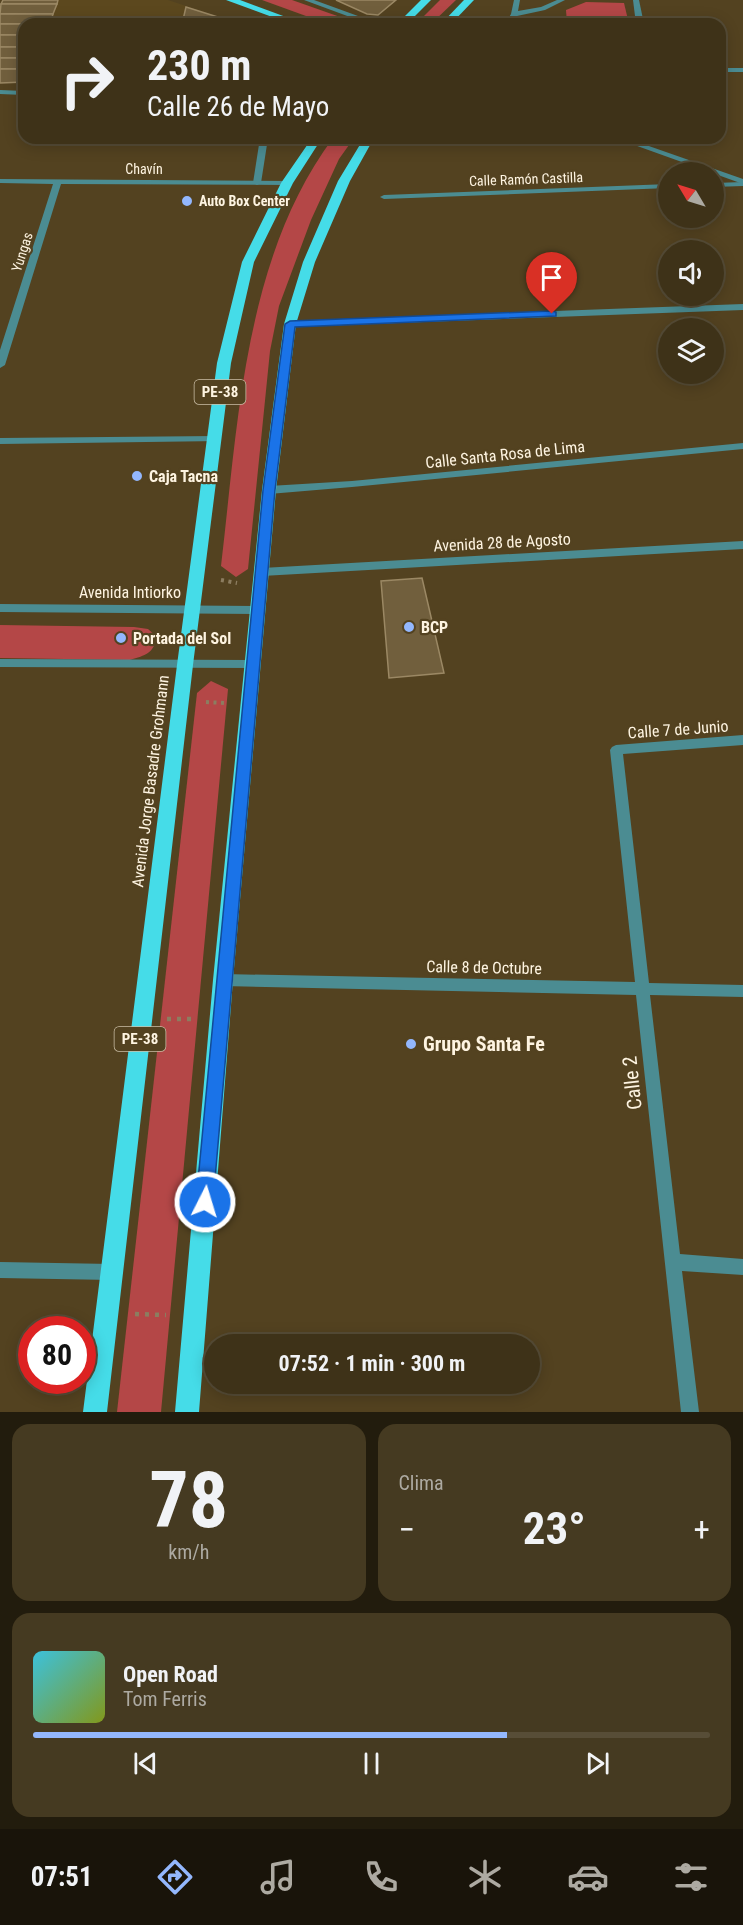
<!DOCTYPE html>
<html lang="es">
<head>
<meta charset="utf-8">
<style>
  :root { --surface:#3e3218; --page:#453a21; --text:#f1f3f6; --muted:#adaaa2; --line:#574d37; --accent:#93b7fd }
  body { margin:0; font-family:"Roboto Condensed",sans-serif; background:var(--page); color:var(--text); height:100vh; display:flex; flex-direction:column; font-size:22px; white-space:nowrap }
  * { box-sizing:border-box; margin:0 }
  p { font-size:20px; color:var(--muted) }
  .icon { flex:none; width:33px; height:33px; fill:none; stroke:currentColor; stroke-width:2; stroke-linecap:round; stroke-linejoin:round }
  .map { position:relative; height:1412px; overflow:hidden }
  .drawer { display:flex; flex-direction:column; gap:12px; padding:12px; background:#221c0d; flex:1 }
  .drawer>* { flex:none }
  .guide { position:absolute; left:18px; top:18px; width:708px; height:126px; border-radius:18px; box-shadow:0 3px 15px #0003,0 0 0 2px var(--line); background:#3e3218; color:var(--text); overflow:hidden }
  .needle { width:39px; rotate:308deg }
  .tools { position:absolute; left:658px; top:162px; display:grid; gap:12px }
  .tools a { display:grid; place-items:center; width:66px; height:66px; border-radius:50%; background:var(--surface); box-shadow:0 3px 15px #0003,0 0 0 2px var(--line); font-size:30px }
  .speed { position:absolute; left:18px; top:1316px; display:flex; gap:12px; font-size:30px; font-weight:700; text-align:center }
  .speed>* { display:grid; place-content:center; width:78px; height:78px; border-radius:50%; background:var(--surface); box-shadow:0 3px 15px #0003,0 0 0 2px var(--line); line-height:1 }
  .speed .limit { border:9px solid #d22; background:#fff; color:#111 }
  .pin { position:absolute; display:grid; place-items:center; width:51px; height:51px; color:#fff; margin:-62px -26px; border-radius:50% 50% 50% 0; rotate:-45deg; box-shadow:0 0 6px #0007 }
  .pin .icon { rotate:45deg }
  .me { position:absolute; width:66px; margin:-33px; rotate:5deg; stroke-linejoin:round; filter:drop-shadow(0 0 4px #0008) }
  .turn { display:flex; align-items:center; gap:21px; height:126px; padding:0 30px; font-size:27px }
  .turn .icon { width:78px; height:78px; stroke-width:2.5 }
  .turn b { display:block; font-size:42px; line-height:51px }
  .big { font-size:45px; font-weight:700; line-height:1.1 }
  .drawer .tile { flex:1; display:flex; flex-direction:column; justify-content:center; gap:9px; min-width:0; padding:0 21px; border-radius:18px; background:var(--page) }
  .drawer .dial { align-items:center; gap:0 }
  .dial b { font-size:78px; line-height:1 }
  .song { display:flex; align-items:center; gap:18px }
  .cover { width:72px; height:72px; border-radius:9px; background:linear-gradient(135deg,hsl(190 70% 55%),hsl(70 70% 35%)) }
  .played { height:6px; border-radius:3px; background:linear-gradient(90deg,var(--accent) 70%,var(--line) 70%) }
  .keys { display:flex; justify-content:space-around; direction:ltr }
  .heat { display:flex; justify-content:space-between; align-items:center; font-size:33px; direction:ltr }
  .drawer .tiles { flex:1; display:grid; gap:12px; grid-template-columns:1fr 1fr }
  .tile:last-child { grid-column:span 2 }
  .trip { position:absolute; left:204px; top:1334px; width:336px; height:60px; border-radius:30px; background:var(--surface); box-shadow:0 3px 15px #0003,0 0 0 2px var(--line); font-weight:700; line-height:60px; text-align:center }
  .tabs { display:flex; height:96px; justify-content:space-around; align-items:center; background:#19140a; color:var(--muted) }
  .tabs .icon { width:42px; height:42px }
  .tabs .current { color:var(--accent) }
  .tabs b { font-size:27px; color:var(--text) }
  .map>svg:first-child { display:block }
</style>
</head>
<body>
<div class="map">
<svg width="743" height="1412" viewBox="0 0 743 1412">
  <rect width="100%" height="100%" fill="#534220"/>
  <polygon fill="#5c481e" points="58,0 168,0 240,24 50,24"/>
  <g fill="#b44747">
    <polygon points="262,0 292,0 360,24 328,24"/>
    <polygon points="440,0 456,0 431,24 416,24"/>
    <polygon points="586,2 624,3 629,24 567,24 566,10"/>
    <path d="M 333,138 L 354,138 L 339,159 L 311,220 L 279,306 L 270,351 L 248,569 L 236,577 L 221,566 C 238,423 244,258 333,138 Z"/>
    <path d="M 0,625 L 134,627 L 148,629 L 157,637 C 153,654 146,655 130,660 L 0,658 Z"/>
    <polygon points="211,681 228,689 161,1412 117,1412 197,693"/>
  </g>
  <g fill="#715f3d" stroke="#9b8864" stroke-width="1.5">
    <polygon points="3,0 58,0 57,4 1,4"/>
    <polygon points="336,0 396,0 378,15 367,14"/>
    <polygon points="1,4 57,4 53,14 0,14"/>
    <polygon points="186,7 240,24 182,24"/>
    <polygon points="0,14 53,14 50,24 0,24"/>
    <rect x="0" y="24" width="24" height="11"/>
    <rect x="0" y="35" width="24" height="12"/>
    <rect x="0" y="47" width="24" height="11"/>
    <rect x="0" y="58" width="24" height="11"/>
    <polygon points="0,69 24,69 24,82 0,83"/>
    <polygon points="422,578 444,673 389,678 381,581"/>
  </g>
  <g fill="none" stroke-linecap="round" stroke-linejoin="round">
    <g stroke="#8c7d60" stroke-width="4" stroke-dasharray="3 4.5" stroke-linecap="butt">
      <polyline points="221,580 237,583"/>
      <polyline points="206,702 225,703"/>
    </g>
    <g stroke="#8c7d60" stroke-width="4.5" stroke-dasharray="4 6" stroke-linecap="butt">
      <polyline points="167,1019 193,1019"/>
      <polyline points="135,1314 166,1315"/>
    </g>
    <g fill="#4b8c92" fill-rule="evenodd">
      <polygon points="514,0 520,0 518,11 541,7 557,0 565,0 545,10 517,16 513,24 505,24 511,14"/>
      <polygon points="260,138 268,138 261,183 257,185 253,183"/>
    </g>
    <g fill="#4b8c92" fill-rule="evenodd">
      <polygon points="304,0 314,0 380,24 369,24"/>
      <polygon points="633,0 639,0 644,24 636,24"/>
      <rect x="720" y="68" width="23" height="4"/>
      <polygon points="0,90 24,91 24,95 0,94"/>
      <polygon points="0,179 287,181 291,183 287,185 61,184 5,365 0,368 0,350 53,184 0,183"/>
      <polygon points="743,182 743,186 714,187 714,183"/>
      <polygon points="669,184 669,188 384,199 380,197 384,195"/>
      <polygon points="743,304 743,310 290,327 285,324 290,321"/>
      <polygon points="216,436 221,439 220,441 0,444 0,438"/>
      <polygon points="743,443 743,449 352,487 269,494 264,490 269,486 352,481"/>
      <polygon points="743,541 743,549 262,576 256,572 262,568"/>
      <polygon points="743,735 743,745 623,754 649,983 743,985 743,997 650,995 680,1254 743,1259 743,1275 682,1271 699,1412 681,1412 636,995 223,986 218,984 216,980 218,976 223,974 635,982 610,750 612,747 616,745"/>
      <polygon points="0,1262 112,1264 118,1266 120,1272 118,1278 112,1280 0,1278"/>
    </g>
    <g fill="#4b8c92" fill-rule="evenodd">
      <polygon points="615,138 626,138 743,179 743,184"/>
      <polygon points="0,604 259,606 265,610 259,614 0,612"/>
      <polygon points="0,659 253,660 259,664 253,668 0,667"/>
    </g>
    <g fill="#45dce8" fill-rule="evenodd">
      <polygon points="226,0 240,0 305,24 291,24"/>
      <polygon points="421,0 431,0 407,24 397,24"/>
      <polygon points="464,0 474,0 451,24 441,24"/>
      <polygon points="312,138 322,138 293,183 254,262 231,363 193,665 107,1412 83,1412 177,665 217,363 242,262 281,183"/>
      <polygon points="364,138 374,138 350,181 315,262 296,324 276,490 233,980 199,1412 175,1412 213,980 262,490 284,324 303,262 338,181"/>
    </g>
  </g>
  <polygon fill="#1a73e8" stroke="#114b97" stroke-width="1.5" points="552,311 556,312 556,316 295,327 275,490 213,1202 211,1208 205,1211 198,1208 196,1202 263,490 285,324 290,321"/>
  <g fill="#93b7fd" stroke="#534220" stroke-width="2">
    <circle cx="187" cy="201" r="6"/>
    <circle cx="137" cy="476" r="6"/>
    <circle cx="409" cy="627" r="6"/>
    <circle cx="121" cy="638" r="6"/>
    <circle cx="411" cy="1044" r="6"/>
  </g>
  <g text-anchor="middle" stroke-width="4.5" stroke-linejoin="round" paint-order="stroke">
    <g font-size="14" fill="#fef4e1" stroke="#534220">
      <text x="144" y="174">Chavín</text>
      <text transform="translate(526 179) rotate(-2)" y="5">Calle Ramón Castilla</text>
      <text transform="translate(22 252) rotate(-72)" y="5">Yungas</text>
    </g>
    <g font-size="14" font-weight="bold" fill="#fef4e1" stroke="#534220" text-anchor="start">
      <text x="199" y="206">Auto Box Center</text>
    </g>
    <g fill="#534220" stroke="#cbbfa7" stroke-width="1.5">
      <rect x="194.5" y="380" width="51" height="24" rx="4.5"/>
      <rect x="114.5" y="1027" width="51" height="24" rx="4.5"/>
    </g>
    <g font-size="15" font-weight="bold" fill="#fef4e1">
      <text x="220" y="397">PE-38</text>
      <text x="140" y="1044">PE-38</text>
    </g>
    <g font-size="16" fill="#fef4e1" stroke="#534220">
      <text transform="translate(505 454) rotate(-6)" y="6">Calle Santa Rosa de Lima</text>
      <text transform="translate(502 542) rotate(-3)" y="6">Avenida 28 de Agosto</text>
      <text x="130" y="598">Avenida Intiorko</text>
      <text transform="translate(678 729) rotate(-4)" y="6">Calle 7 de Junio</text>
      <text transform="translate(150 781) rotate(-83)" y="6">Avenida Jorge Basadre Grohmann</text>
      <text transform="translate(484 967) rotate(1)" y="6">Calle 8 de Octubre</text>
    </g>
    <g font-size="16" font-weight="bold" fill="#fef4e1" stroke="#534220" text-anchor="start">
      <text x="149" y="482">Caja Tacna</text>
      <text x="421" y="633">BCP</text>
      <text x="133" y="644">Portada del Sol</text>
    </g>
    <g font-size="20" font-weight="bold" fill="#fef4e1" stroke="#534220" text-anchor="start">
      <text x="423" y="1051">Grupo Santa Fe</text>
    </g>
    <g font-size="20" fill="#fef4e1" stroke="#534220">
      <text transform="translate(632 1083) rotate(-96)" y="7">Calle 2</text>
    </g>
  </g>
</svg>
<div class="tools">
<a><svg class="needle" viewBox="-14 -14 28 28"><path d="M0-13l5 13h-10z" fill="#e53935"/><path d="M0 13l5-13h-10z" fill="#adaaa2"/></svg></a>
<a><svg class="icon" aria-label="sound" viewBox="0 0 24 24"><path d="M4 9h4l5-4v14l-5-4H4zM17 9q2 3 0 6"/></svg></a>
<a><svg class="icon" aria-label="layers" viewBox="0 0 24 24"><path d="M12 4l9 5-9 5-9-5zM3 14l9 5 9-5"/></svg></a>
</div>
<div class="speed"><div class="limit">80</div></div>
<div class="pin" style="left:552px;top:314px;background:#d93025"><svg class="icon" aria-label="arrive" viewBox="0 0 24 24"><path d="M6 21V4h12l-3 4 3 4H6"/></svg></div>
<svg class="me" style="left:205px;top:1202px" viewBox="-20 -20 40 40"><circle r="17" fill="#1a73e8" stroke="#fff" stroke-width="3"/><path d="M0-11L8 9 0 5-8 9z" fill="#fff"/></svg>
<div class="trip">07:52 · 1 min · 300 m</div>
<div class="guide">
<div class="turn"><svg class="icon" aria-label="right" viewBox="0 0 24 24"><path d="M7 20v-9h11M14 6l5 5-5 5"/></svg><div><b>230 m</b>Calle 26 de Mayo</div></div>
</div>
</div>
<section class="drawer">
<div class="tiles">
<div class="tile dial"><b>78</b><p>km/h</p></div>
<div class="tile"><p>Clima</p>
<div class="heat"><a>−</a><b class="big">23°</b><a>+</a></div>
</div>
<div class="tile">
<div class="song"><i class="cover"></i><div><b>Open Road</b><p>Tom Ferris</p></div></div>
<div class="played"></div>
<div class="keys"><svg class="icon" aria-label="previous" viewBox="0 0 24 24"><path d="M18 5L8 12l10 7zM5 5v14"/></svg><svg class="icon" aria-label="pause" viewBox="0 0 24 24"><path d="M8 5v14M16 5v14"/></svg><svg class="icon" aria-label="next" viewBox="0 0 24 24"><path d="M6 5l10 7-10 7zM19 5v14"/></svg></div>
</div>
</div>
</section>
<nav class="tabs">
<b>07:51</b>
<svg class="icon current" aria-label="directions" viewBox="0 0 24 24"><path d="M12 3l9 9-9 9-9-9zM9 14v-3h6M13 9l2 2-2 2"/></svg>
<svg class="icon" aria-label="music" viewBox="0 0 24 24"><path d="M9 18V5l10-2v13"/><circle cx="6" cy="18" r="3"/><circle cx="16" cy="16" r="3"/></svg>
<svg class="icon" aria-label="phone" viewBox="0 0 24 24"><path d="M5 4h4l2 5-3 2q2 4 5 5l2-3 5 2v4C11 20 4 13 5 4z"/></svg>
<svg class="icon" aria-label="climate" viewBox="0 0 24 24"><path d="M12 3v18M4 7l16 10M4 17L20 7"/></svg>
<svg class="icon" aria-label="car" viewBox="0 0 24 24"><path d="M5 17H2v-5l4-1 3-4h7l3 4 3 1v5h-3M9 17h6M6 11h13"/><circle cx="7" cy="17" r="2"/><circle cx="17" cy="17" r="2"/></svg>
<svg class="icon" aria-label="filters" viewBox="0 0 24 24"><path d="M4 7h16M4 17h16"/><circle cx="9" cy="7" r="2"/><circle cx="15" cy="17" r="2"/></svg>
</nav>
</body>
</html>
